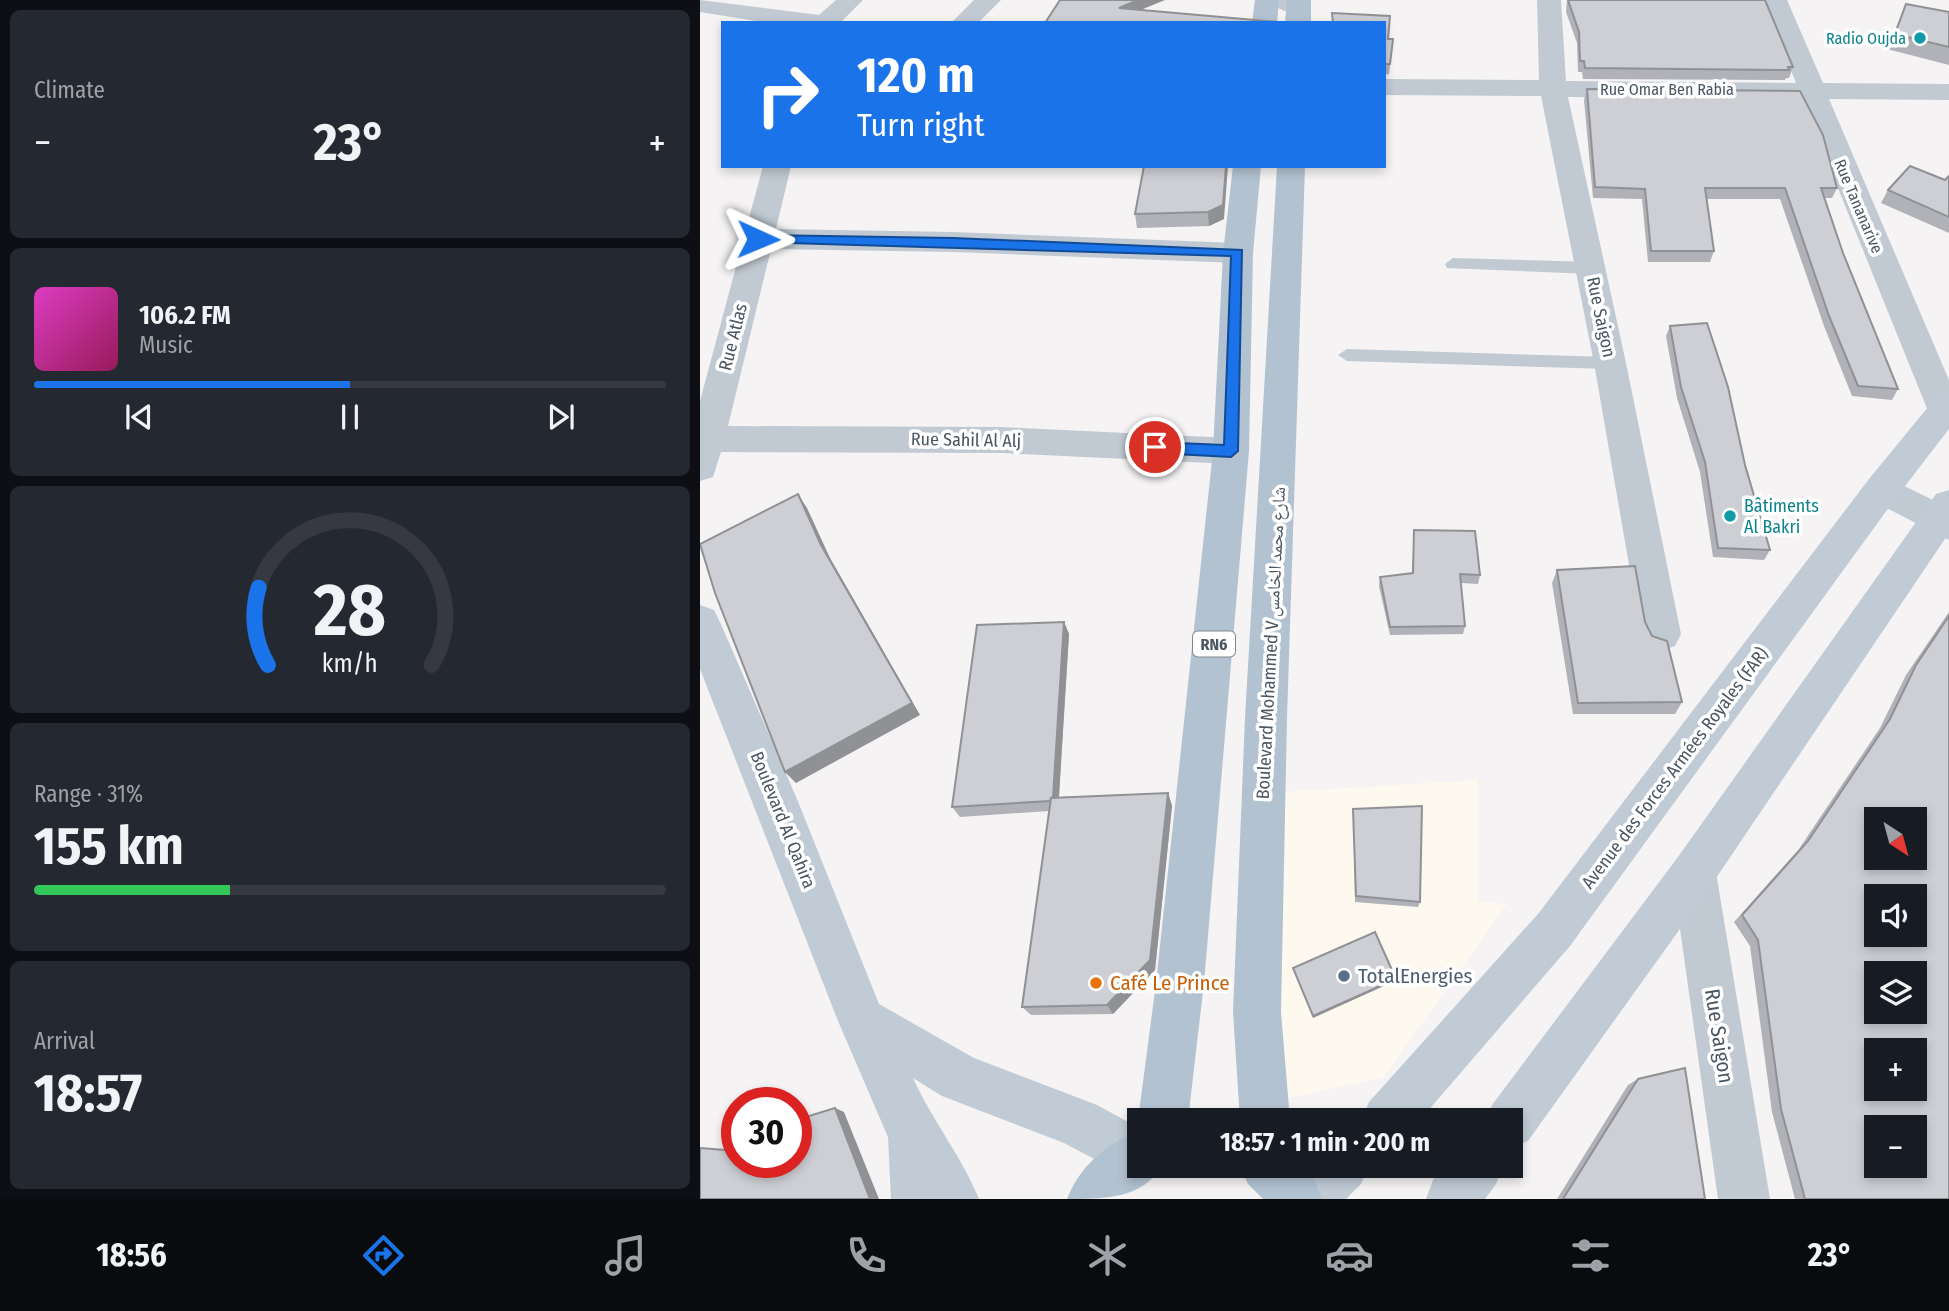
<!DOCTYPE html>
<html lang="en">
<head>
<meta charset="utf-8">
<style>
  :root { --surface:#171b24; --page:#242831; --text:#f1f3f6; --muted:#9ea1a6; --line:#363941; --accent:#1a73e8 }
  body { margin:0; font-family:"Fira Sans Condensed","Noto Naskh Arabic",sans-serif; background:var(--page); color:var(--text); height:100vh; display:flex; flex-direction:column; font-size:26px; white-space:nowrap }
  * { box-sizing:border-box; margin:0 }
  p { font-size:23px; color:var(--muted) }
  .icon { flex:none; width:38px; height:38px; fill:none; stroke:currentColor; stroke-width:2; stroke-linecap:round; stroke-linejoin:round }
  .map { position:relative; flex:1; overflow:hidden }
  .sheet { display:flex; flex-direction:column; gap:10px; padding:10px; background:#0d0f14; width:700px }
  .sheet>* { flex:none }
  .hud { position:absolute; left:21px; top:21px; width:665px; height:147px; border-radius:0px; box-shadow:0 4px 10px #0003; background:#1a73e8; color:#fff; overflow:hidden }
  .needle { width:46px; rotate:144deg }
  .tools { position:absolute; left:1164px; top:807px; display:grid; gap:14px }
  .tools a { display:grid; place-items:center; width:63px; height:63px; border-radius:0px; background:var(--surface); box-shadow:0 4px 10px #0003; font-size:35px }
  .speed { position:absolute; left:21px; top:1087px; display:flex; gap:14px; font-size:35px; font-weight:700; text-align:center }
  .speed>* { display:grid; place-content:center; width:91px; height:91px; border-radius:50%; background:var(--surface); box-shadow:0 4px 10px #0003; line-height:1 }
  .speed .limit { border:10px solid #d22; background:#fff; color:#111 }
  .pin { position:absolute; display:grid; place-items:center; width:60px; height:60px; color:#fff; margin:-30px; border:4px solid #fff; border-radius:50%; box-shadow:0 2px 7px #0007 }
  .me { position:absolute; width:77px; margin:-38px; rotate:91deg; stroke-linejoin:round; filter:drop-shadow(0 0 5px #0008) }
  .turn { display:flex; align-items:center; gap:24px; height:147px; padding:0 21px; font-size:32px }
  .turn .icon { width:91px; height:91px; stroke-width:2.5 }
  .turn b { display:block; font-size:49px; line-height:60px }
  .big { font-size:52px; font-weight:700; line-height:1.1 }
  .sheet .tile { flex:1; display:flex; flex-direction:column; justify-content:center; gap:10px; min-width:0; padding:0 24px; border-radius:10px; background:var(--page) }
  .sheet .dial { align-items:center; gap:0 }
  .dial svg { height:182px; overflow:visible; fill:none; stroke:var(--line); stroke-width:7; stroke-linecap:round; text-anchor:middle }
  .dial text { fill:var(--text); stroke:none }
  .song { display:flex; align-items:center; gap:21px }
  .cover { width:84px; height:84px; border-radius:10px; background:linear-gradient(135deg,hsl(310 70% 55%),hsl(330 70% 35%)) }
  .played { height:7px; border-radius:4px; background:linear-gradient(90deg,var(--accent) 50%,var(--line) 50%) }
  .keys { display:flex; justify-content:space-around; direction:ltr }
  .heat { display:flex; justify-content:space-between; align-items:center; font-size:38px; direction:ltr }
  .charge { height:10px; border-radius:5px; background:linear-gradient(90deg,#34c759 31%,var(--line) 0) }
  .trip { position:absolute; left:427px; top:1108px; width:396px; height:70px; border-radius:0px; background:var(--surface); box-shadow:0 4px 10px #0003; font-weight:700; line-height:70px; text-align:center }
  .tabs { display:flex; height:112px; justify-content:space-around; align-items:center; background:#090b0e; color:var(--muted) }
  .tabs .icon { width:49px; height:49px }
  .tabs .current { color:var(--accent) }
  .tabs b { font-size:32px; color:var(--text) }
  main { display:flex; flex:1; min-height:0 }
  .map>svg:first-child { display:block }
</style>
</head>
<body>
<main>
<section class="sheet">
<div class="tile"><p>Climate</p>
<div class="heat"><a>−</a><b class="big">23°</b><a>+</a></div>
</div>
<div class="tile">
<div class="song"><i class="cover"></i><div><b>106.2 FM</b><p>Music</p></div></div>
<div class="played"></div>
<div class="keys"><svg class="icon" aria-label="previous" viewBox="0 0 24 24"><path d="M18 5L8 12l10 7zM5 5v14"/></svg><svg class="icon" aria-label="pause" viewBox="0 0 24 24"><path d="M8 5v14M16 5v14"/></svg><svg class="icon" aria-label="next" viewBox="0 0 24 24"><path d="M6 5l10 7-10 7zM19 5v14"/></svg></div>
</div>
<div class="tile dial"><svg viewBox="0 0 100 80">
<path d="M14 69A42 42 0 1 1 86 69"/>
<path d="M14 69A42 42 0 0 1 10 35" stroke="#1a73e8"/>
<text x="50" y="56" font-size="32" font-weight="700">28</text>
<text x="50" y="72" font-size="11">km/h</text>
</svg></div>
<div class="tile"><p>Range · 31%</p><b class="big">155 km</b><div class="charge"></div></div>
<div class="tile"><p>Arrival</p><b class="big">18:57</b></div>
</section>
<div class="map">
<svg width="1249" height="1199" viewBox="0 0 1249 1199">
  <rect width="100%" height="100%" fill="#f5f3f3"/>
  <polygon fill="#fdf9ef" points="778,780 778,902 807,904 684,1077 571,1102 583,792"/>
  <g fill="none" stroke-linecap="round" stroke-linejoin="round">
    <g fill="#c1cad2" fill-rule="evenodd">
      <polygon points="753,258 891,262 899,268 891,274 747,268 745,264"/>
      <polygon points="647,349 910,357 919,363 910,369 647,361 638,355"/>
    </g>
    <g fill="#c1cad2" fill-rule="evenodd">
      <polygon points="0,0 119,15 136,0 163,0 140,23 69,23 0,12"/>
      <polygon points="274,0 301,0 278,23 251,23"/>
      <polygon points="837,0 861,0 866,81 1096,83 1063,0 1087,0 1123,83 1249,84 1249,100 1129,99 1249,380 1249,422 1233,420 1228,411 1102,99 868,97 926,363 981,634 975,646 961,651 947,646 941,634 894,363 841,96 684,95 684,79 839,80"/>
      <polygon points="63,166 91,166 76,229 253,232 538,243 549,246 553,253 549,260 538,263 253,252 71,249 28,426 302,427 531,438 543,442 549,451 543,460 531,464 302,453 21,452 13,477 0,481 0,401"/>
      <polygon points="1182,475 1249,508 1249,540 1169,499 1164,489 1169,479"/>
      <polygon points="994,850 1010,857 1016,872 1070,1199 1018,1199 972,872 978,857"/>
    </g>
    <path fill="#c1cad2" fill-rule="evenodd" d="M 569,0 L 601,0 L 611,8 L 608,13 C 595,16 577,11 569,0 Z"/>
    <g fill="#c1cbd6" fill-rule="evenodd">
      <polygon points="1249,392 1249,429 1195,499 870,946 720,1120 662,1120 669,1102 838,914 1169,479 1237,396"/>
      <polygon points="1249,490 1249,533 1010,887 828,1141 810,1148 810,1120 786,1120 792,1105 978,857 1236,494"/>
      <path d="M 0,605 L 14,610 L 20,622 L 97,799 L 179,1004 L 274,1058 L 397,1105 L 439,1128 L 439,1166 L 460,1166 L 456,1174 L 438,1182 L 364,1143 L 242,1096 L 213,1078 C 232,1120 262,1157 279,1199 L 191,1199 L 188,1137 L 138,1021 L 0,669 Z"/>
      <polygon points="606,1166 669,1166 661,1184 646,1199 582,1199 589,1180"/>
      <polygon points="745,1166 804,1166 796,1184 785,1199 726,1199 733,1180"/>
    </g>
    <g fill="#b3c2d1" fill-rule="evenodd">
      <polygon points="555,0 579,0 577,23 552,23"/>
      <polygon points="587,0 611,0 611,23 585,23"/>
      <polygon points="533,166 561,166 553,253 549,451 504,983 488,1120 439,1120 439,1124 438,1120 456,983 513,451 523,253"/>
      <polygon points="577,166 605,166 587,718 581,1012 590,1120 540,1120 533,1012 545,718"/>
      <path d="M 439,1130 L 439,1166 L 461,1166 C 444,1199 402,1199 367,1199 C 380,1166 406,1144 439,1130 Z"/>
      <polygon points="540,1166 602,1166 615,1180 622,1199 563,1199 548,1184"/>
    </g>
  </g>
  <g fill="#b0b2b7">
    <polygon points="867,0 1065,0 1093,67 1089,78 1086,78 1085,80 883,79 882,72 878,72 877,43 866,12"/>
    <polygon points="1206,4 1249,12 1249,65 1187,49"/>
    <polygon points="632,13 690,16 688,39 693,39 689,74 684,75 684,23 632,23"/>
    <polygon points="887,89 1137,188 1132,198 1125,198 1143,253 1198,389 1192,400 1152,396 1124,326 1080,199 1007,199 1014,251 1010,262 948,262 942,199 893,198 884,100"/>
    <polygon points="444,166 524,219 509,226 437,228 435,214"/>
    <polygon points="1249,176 1249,233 1181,203 1188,190 1245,180"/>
    <polygon points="970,326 1045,465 1070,550 1064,560 1013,557 1000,472 977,398 966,336"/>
    <polygon points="714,530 780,575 778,584 761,583 765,626 763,634 690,635 679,586 680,577 712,573"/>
    <polygon points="857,570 945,622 982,702 975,714 873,714 852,583"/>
    <polygon points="1249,612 1249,1199 1095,1199 1072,1112 1050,946 1034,922 1099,849 1180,728 1206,675"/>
    <polygon points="364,622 369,634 359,797 468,793 472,806 455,970 413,1014 331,1015 322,1007 349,811 260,817 252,807"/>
    <polygon points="653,809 720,902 718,907 655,902"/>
    <polygon points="938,1079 1005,1199 857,1199 928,1085"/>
  </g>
  <g fill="#909195">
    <polygon points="438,0 465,0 421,18 419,8"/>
    <polygon points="526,166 528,166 524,219 509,226 508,212"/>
    <polygon points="98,494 107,508 130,558 220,715 96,783 85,772 121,545"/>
    <polygon points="364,622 369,634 358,811 352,801"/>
    <polygon points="468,793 472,806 455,970 413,1014 407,1005"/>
    <polygon points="696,979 695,981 613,1018 613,1016"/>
    <polygon points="135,1108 144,1112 179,1199 170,1199"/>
  </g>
  <g fill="#cdcfd5" stroke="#909195" stroke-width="2" fill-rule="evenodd">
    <polygon points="360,0 438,0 419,8 578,22 345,23"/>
    <polygon points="868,0 1065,0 1093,67 1088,67 1089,70 885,68 884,61 880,61 879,32"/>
    <polygon points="1206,4 1249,12 1249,47 1195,34"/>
    <polygon points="632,13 690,16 688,39 693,39 690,64 684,64 684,23 633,23"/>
    <polygon points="887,89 1100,91 1123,135 1137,188 1121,188 1143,253 1198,389 1158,386 1129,316 1085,188 1005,188 1014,251 951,251 945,189 895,187"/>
    <polygon points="444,166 526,166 523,205 508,212 435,214"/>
    <polygon points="1210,166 1245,180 1249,176 1249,217 1188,190"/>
    <polygon points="1007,323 1028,387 1045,465 1070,550 1018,548 1005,462 981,387 970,326"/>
    <polygon points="98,494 121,545 212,703 85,772 15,593 0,544"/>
    <polygon points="714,530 775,531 780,575 760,574 765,626 690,627 680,577 713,573"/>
    <polygon points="935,566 945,622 952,636 967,641 982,702 878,703 857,570"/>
    <path d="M 1249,616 L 1249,1199 L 1105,1199 L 1081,1109 L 1058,940 L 1042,915 L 1108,841 L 1190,719 L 1216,665 ZM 1176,819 L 1214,819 L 1214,858 L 1176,858 ZM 1176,896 L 1214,896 L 1214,934 L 1176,934 ZM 1176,973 L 1214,973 L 1214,1012 L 1176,1012 ZM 1176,1050 L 1214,1050 L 1214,1088 L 1176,1088 ZM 1176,1127 L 1214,1127 L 1214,1166 L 1176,1166 Z"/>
    <polygon points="364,622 353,797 351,798 350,801 252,807 277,625"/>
    <polygon points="468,793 450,960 407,1005 322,1007 351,798"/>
    <polygon points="722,806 720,902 656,896 653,809"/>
    <polygon points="675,932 696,979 613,1016 593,968"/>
    <polygon points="985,1068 1005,1199 863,1199 938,1079"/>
    <polygon points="135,1108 170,1199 0,1199 0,1148 37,1151 37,1162 96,1162 96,1120"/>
  </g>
  <polygon fill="#1a73e8" stroke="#114b97" stroke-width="2" points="58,235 253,238 542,250 538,451 531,457 455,453 447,447 455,442 524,445 531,256 54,242 54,236"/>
  <g fill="#0f9aa8" stroke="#fff" stroke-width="2.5">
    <circle cx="1220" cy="38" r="7"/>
    <circle cx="1030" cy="516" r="7"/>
  </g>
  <circle fill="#5c6f8a" stroke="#fff" stroke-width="2.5" cx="644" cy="976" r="7"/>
  <circle fill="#e8710a" stroke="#fff" stroke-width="2.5" cx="396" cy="983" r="7"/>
  <g text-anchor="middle" stroke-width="7" stroke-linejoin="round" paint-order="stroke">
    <g font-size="16" fill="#0d838f" stroke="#fff" text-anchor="end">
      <text x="1206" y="44">Radio Oujda</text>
    </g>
    <g font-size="16" fill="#4a5661" stroke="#fff">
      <text x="967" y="95">Rue Omar Ben Rabia</text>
      <text transform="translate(1159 206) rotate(67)" y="6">Rue Tananarive</text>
    </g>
    <rect fill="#fff" stroke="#808990" stroke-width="2" x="493" y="631.5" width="42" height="25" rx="5"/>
    <g font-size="16" font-weight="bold" fill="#4a5661">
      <text x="514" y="650">RN6</text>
    </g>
    <g font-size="18" fill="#4a5661" stroke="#fff">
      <text transform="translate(901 317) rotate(78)" y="6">Rue Saigon</text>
      <text transform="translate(33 337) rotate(-76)" y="6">Rue Atlas</text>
      <text transform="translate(266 440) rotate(1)" y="6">Rue Sahil Al Alj</text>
      <text transform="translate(571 643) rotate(-87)" y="6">Boulevard Mohammed V شارع محمد الخامس</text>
      <text transform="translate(975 768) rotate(-53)" y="6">Avenue des Forces Armées Royales (FAR)</text>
      <text transform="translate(83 820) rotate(68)" y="6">Boulevard Al Qahira</text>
    </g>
    <g font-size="18" fill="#0d838f" stroke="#fff" text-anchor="start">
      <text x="1044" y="512">Bâtiments<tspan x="1044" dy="21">Al Bakri</tspan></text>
    </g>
    <g font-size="21" fill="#4e5e75" stroke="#fff" text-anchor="start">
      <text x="658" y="983">TotalEnergies</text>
    </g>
    <g font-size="21" fill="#c56008" stroke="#fff" text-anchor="start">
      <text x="410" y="990">Café Le Prince</text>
    </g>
    <g font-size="21" fill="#4a5661" stroke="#fff">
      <text transform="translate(1019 1036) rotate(81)" y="7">Rue Saigon</text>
    </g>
  </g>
</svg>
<div class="tools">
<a><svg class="needle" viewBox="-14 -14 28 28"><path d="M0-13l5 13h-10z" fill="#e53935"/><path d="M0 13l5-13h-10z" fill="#9ea1a6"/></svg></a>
<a><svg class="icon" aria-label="sound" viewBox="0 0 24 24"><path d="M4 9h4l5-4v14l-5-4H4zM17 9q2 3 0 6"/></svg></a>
<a><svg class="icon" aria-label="layers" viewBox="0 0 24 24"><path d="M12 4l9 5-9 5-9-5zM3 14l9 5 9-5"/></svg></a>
<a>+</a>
<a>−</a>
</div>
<div class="speed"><div class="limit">30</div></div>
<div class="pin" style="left:455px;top:447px;background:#d93025"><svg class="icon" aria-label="arrive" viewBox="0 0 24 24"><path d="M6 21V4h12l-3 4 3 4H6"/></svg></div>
<svg class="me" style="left:58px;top:239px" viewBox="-20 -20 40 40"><path d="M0-17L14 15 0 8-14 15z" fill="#1a73e8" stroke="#fff" stroke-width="4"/></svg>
<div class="trip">18:57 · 1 min · 200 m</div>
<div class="hud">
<div class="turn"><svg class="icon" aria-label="right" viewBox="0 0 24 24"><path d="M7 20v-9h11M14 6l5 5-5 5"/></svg><div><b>120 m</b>Turn right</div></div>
</div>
</div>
</main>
<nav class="tabs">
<b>18:56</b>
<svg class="icon current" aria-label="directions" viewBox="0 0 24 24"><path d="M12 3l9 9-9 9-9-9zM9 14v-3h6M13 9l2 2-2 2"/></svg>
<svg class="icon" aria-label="music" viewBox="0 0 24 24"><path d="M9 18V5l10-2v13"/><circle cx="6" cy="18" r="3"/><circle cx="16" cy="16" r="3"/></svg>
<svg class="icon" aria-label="phone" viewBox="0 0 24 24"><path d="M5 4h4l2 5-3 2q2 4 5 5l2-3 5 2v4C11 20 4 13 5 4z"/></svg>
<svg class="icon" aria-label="climate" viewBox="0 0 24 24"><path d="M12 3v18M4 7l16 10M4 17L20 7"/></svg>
<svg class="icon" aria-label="car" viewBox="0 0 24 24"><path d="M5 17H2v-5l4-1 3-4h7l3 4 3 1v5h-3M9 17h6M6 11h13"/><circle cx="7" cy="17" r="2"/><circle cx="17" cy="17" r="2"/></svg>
<svg class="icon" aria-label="filters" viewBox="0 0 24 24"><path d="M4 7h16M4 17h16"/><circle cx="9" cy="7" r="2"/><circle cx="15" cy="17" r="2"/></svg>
<b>23°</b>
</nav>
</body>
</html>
